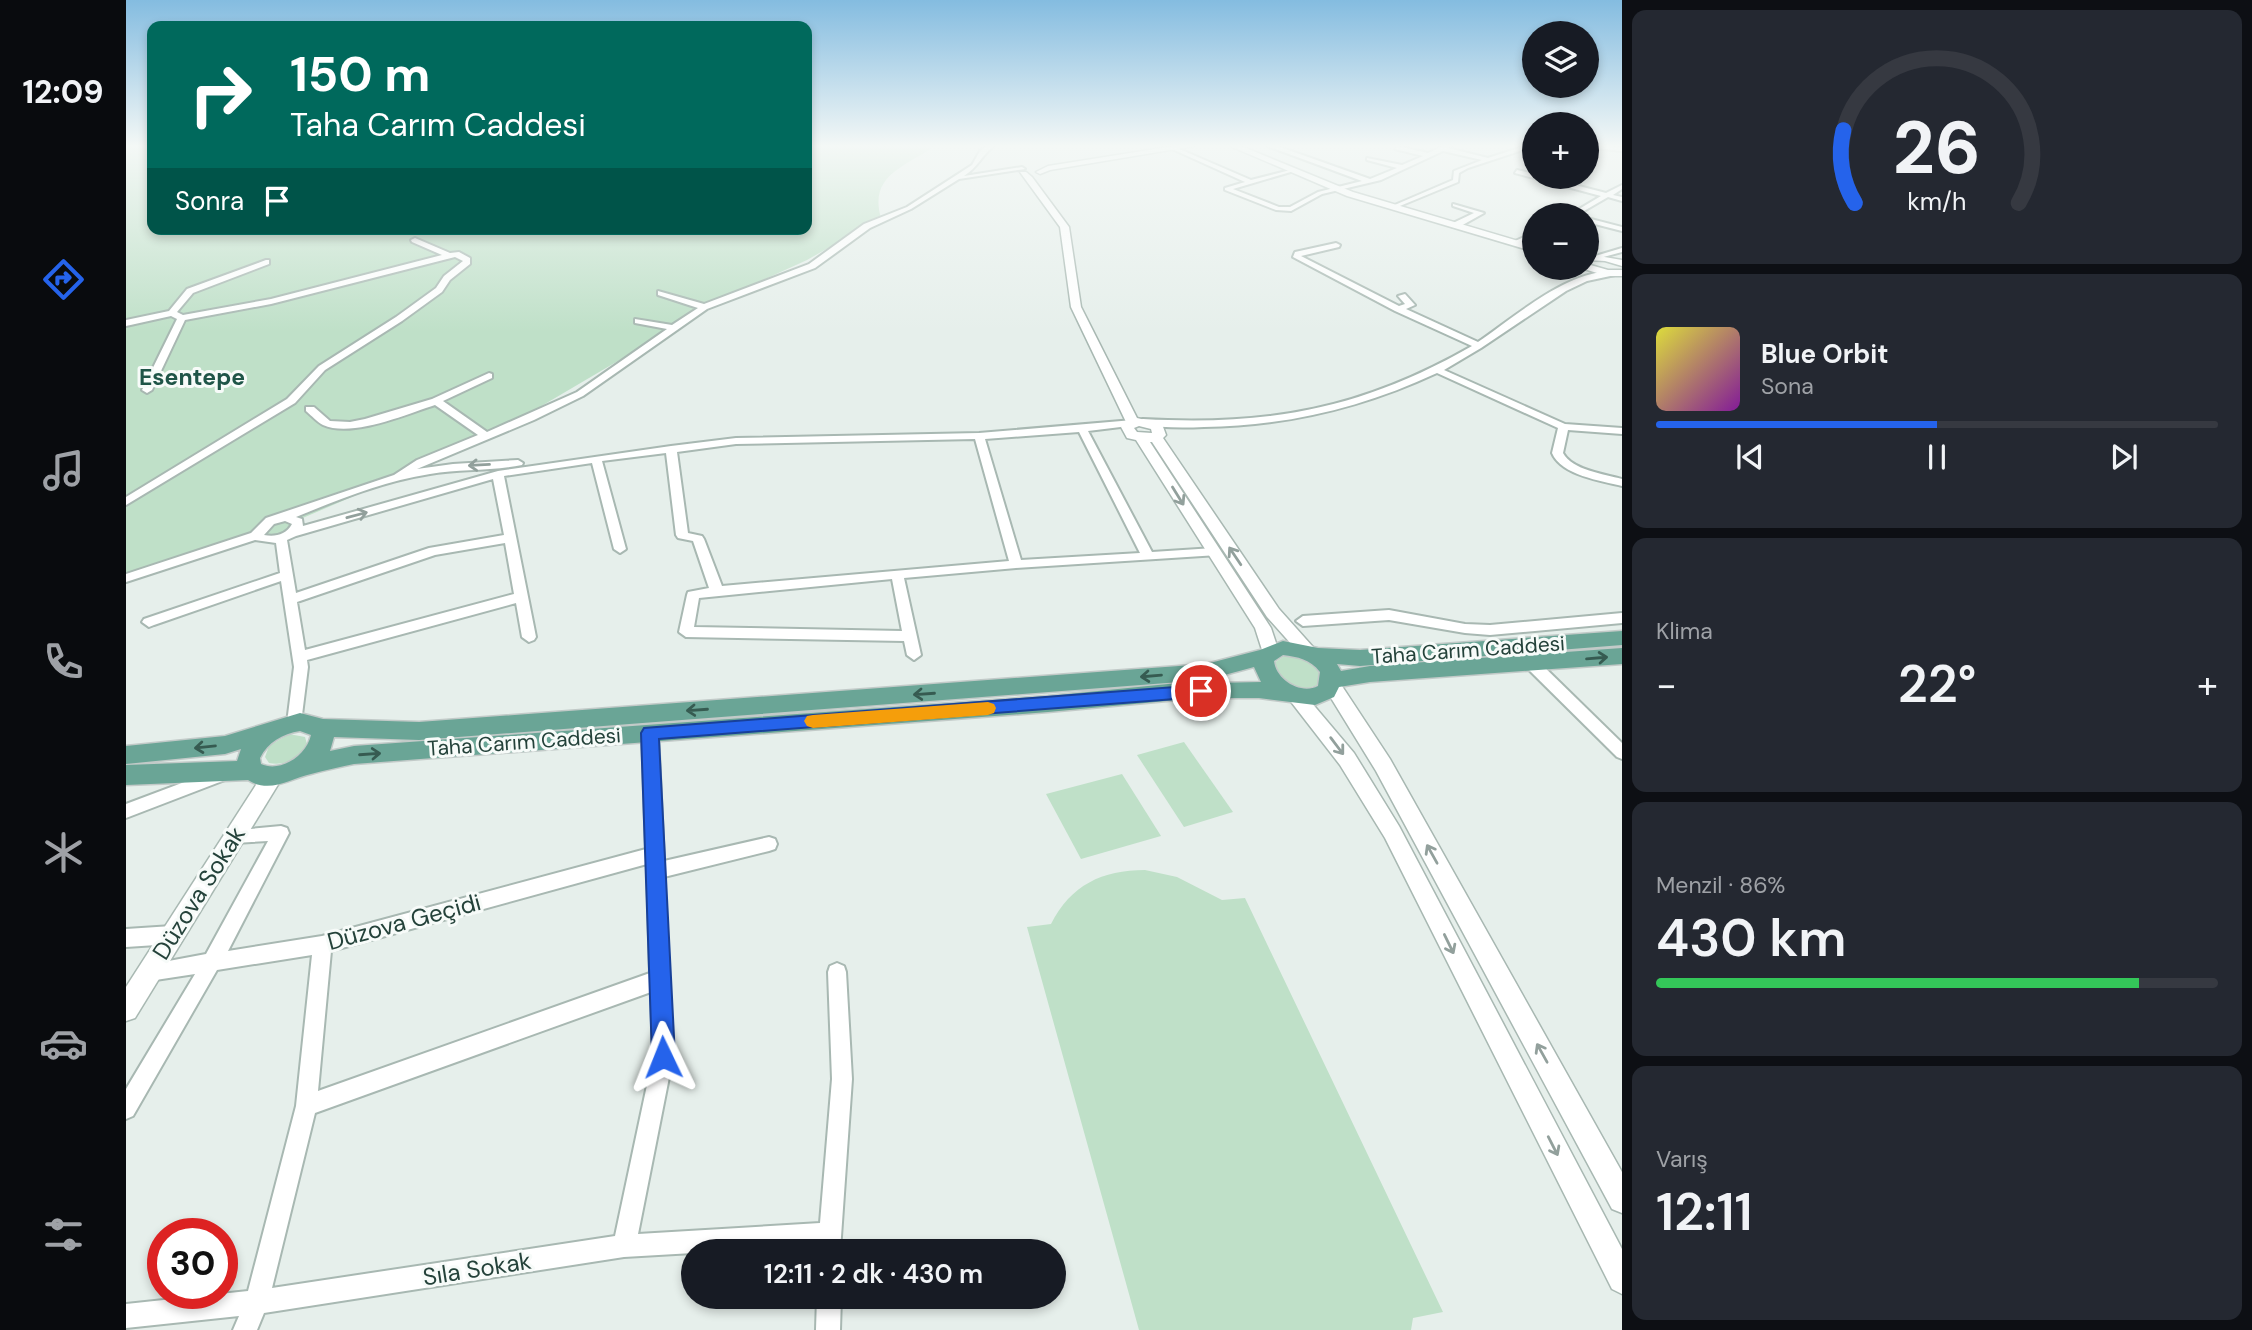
<!DOCTYPE html>
<html lang="tr">
<head>
<meta charset="utf-8">
<style>
  :root { --surface:#171b24; --page:#242831; --text:#f1f3f6; --muted:#9ea1a6; --line:#363941; --accent:#2563eb }
  body { margin:0; font-family:"DM Sans",sans-serif; background:var(--page); color:var(--text); height:100vh; display:flex; flex-direction:column; font-size:26px; white-space:nowrap }
  * { box-sizing:border-box; margin:0 }
  p { font-size:23px; color:var(--muted) }
  .icon { flex:none; width:38px; height:38px; fill:none; stroke:currentColor; stroke-width:2; stroke-linecap:round; stroke-linejoin:round }
  .map { position:relative; flex:1; overflow:hidden }
  .details { display:flex; flex-direction:column; gap:10px; padding:10px; background:#0d0f14; width:630px }
  .details>* { flex:none }
  .guide { position:absolute; left:21px; top:21px; width:665px; height:214px; border-radius:14px; box-shadow:0 4px 10px #0003; background:#00695c; color:#fff; overflow:hidden }
  .controls { position:absolute; left:1396px; top:21px; display:grid; gap:14px }
  .controls a { display:grid; place-items:center; width:77px; height:77px; border-radius:50%; background:var(--surface); box-shadow:0 4px 10px #0003; font-size:35px }
  .speed { position:absolute; left:21px; top:1218px; display:flex; gap:14px; font-size:35px; font-weight:700; text-align:center }
  .speed>* { display:grid; place-content:center; width:91px; height:91px; border-radius:50%; background:var(--surface); box-shadow:0 4px 10px #0003; line-height:1 }
  .speed .limit { border:10px solid #d22; background:#fff; color:#111 }
  .pin { position:absolute; display:grid; place-items:center; width:60px; height:60px; color:#fff; margin:-30px; border:4px solid #fff; border-radius:50%; box-shadow:0 2px 7px #0007 }
  .me { position:absolute; width:77px; margin:-38px; rotate:358deg; stroke-linejoin:round; filter:drop-shadow(0 0 5px #0008) }
  .turn { display:flex; align-items:center; gap:24px; height:147px; padding:0 28px; font-size:32px }
  .turn .icon { width:91px; height:91px; stroke-width:2.5 }
  .turn b { display:block; font-size:49px; line-height:60px }
  .then { display:flex; align-items:center; height:66px; padding:0 28px; background:#0003; gap:14px; font-size:26px }
  .big { font-size:52px; font-weight:600; line-height:1.1 }
  .details .card { flex:1; display:flex; flex-direction:column; justify-content:center; gap:10px; min-width:0; padding:0 24px; border-radius:14px; background:var(--page) }
  .details .dial { align-items:center; gap:0 }
  .dial svg { height:182px; overflow:visible; fill:none; stroke:var(--line); stroke-width:7; stroke-linecap:round; text-anchor:middle }
  .dial text { fill:var(--text); stroke:none }
  .song { display:flex; align-items:center; gap:21px }
  .cover { width:84px; height:84px; border-radius:10px; background:linear-gradient(135deg,hsl(60 70% 55%),hsl(290 70% 35%)) }
  .played { height:7px; border-radius:4px; background:linear-gradient(90deg,var(--accent) 50%,var(--line) 50%) }
  .keys { display:flex; justify-content:space-around; direction:ltr }
  .heat { display:flex; justify-content:space-between; align-items:center; font-size:38px; direction:ltr }
  .charge { height:10px; border-radius:5px; background:linear-gradient(90deg,#34c759 86%,var(--line) 0) }
  .trip { position:absolute; left:555px; top:1239px; width:385px; height:70px; border-radius:35px; background:var(--surface); box-shadow:0 4px 10px #0003; font-weight:600; line-height:70px; text-align:center }
  main { display:flex; flex:1; min-height:0 }
  .dock { display:flex; flex-direction:column; width:126px; justify-content:space-around; align-items:center; background:#090b0e; color:var(--muted) }
  .dock .icon { width:49px; height:49px }
  .dock .on { color:var(--accent) }
  .dock b { font-size:32px; color:var(--text) }
  .map>svg:first-child { display:block }
</style>
</head>
<body>
<main>
<nav class="dock">
<b>12:09</b>
<svg class="icon on" aria-label="directions" viewBox="0 0 24 24"><path d="M12 3l9 9-9 9-9-9zM9 14v-3h6M13 9l2 2-2 2"/></svg>
<svg class="icon" aria-label="music" viewBox="0 0 24 24"><path d="M9 18V5l10-2v13"/><circle cx="6" cy="18" r="3"/><circle cx="16" cy="16" r="3"/></svg>
<svg class="icon" aria-label="phone" viewBox="0 0 24 24"><path d="M5 4h4l2 5-3 2q2 4 5 5l2-3 5 2v4C11 20 4 13 5 4z"/></svg>
<svg class="icon" aria-label="climate" viewBox="0 0 24 24"><path d="M12 3v18M4 7l16 10M4 17L20 7"/></svg>
<svg class="icon" aria-label="car" viewBox="0 0 24 24"><path d="M5 17H2v-5l4-1 3-4h7l3 4 3 1v5h-3M9 17h6M6 11h13"/><circle cx="7" cy="17" r="2"/><circle cx="17" cy="17" r="2"/></svg>
<svg class="icon" aria-label="filters" viewBox="0 0 24 24"><path d="M4 7h16M4 17h16"/><circle cx="9" cy="7" r="2"/><circle cx="15" cy="17" r="2"/></svg>
</nav>
<div class="map">
<svg width="1496" height="1330" viewBox="0 0 1496 1330">
  <rect width="100%" height="100%" fill="#e6efeb"/>
  <g fill="#bfe0c8">
    <path d="M 0,146 L 26,146 L 26,229 L 681,229 L 681,146 L 808,146 C 782,166 742,174 755,218 L 681,260 L 604,295 L 390,421 L 284,472 L 165,523 L 165,528 C 157,534 147,539 138,533 L 0,578 Z"/>
    <polygon points="1161,654 1179,657 1196,671 1193,685 1178,689 1155,680 1148,663"/>
    <path d="M 163,734 L 179,737 L 181,744 C 174,759 159,766 143,763 L 139,757 L 143,746 Z"/>
    <polygon points="1058,742 1107,812 1058,827 1011,755"/>
    <polygon points="996,774 1035,836 955,859 920,794"/>
    <path d="M 1019,870 L 1051,877 L 1096,900 L 1119,898 L 1317,1312 L 1287,1318 L 1285,1330 L 1013,1330 L 901,927 L 925,924 C 945,885 976,870 1019,870 Z"/>
  </g>
  <g fill="none" stroke-linecap="round" stroke-linejoin="round">
    <defs>
      <g id="minor">
        <path d="M 861,146 L 868,146 C 855,156 852,167 838,176 L 896,167 L 899,169 L 833,179 L 785,209 L 744,228 L 689,268 L 581,309 L 457,396 L 408,420 L 291,469 L 327,464 L 392,460 L 397,463 L 396,465 C 366,471 334,469 304,474 C 258,481 214,499 170,517 L 176,519 L 177,526 L 372,471 L 545,446 L 610,438 L 853,433 L 1007,420 L 1012,423 L 1011,425 L 962,431 L 1026,552 L 1088,548 L 1092,549 L 1094,552 L 1092,555 L 890,568 L 778,578 L 795,655 L 788,660 L 781,655 L 778,641 L 560,637 L 553,632 L 561,595 L 562,592 L 583,588 L 567,541 L 552,538 L 550,535 L 540,453 L 476,461 L 500,549 L 494,553 L 488,549 L 466,463 L 378,476 L 410,637 L 408,640 L 403,642 L 396,637 L 390,603 L 181,660 L 182,667 L 175,723 L 173,727 L 163,727 L 161,723 L 168,667 L 155,581 L 28,625 L 23,627 L 16,622 L 18,619 L 154,573 L 150,543 L 129,540 L 0,582 L 0,574 L 125,533 L 140,518 L 268,475 L 291,460 L 352,435 L 309,405 C 281,414 226,438 197,425 C 191,422 186,416 180,411 L 180,407 L 188,407 L 204,421 L 224,422 L 239,419 L 306,399 L 363,373 L 366,374 L 366,378 L 317,401 L 361,432 L 451,392 L 541,329 L 509,323 L 509,319 L 546,325 L 572,308 L 532,295 L 532,291 L 578,304 L 683,264 L 738,224 L 781,207 L 846,165 L 854,151 ZM 953,432 L 1014,553 L 895,560 L 859,439 ZM 849,439 L 883,561 L 596,586 L 578,539 L 576,536 L 562,533 L 551,452 L 610,444 ZM 367,479 L 378,535 L 303,548 L 170,593 L 161,540 L 170,536 ZM 159,521 L 166,524 C 160,535 149,537 138,535 L 148,524 ZM 379,543 L 388,594 L 179,650 L 171,602 L 309,555 ZM 766,579 L 776,631 L 568,627 L 573,598 Z"/>
        <polygon points="1141,146 1151,146 1244,179 1271,168 1241,160 1241,158 1276,165 1297,156 1269,149 1271,146 1302,153 1317,146 1325,146 1322,148 1362,158 1399,146 1409,146 1342,168 1333,173 1332,182 1269,208 1264,207 1327,180 1328,171 1356,160 1317,151 1255,180 1196,194 1165,211 1150,210 1099,190 1099,188 1119,182 1046,149 1051,148 1125,180 1168,169 1168,171 1107,189 1153,207 1164,207 1192,192 1236,181"/>
        <polygon points="1465,146 1496,147 1496,151 1468,148"/>
        <polygon points="1391,170 1409,174 1409,177 1418,177 1480,193 1496,185 1496,189 1487,195 1496,197 1496,201 1482,197 1451,215 1443,215 1475,196 1389,173"/>
        <polygon points="1327,204 1358,213 1333,227 1327,227 1327,223 1348,213 1327,206"/>
        <polygon points="1461,218 1496,227 1496,231 1461,222"/>
        <polygon points="1409,232 1409,237 1391,244 1387,242"/>
        <polygon points="289,238 324,253 333,252 344,258 344,264 324,280 316,292 276,321 199,370 169,403 0,505 0,497 161,399 193,366 270,317 310,288 318,276 337,261 329,257 145,304 59,320 26,390 21,393 16,390 51,319 45,316 0,326 0,320 43,311 61,289 140,260 143,260 143,264 67,293 51,312 57,315 145,299 316,255 286,242 285,240"/>
        <path d="M 1210,243 L 1214,245 L 1213,247 L 1175,256 L 1273,306 L 1279,304 L 1272,296 L 1279,294 L 1289,305 L 1280,309 L 1352,342 C 1390,316 1441,270 1489,271 L 1489,275 L 1461,281 L 1440,291 L 1355,348 L 1318,370 L 1439,424 L 1496,428 L 1496,434 L 1442,430 L 1437,453 C 1446,470 1478,474 1496,479 L 1496,486 C 1475,481 1435,475 1426,453 L 1432,428 L 1311,373 C 1236,408 1160,426 1078,427 C 1057,428 1034,428 1013,424 L 1013,420 L 1017,419 C 1143,426 1236,409 1346,346 L 1269,311 L 1167,257 L 1169,252 Z"/>
        <polygon points="1496,248 1496,252 1470,259 1466,257"/>
        <polygon points="1263,610 1339,624 1364,625 1496,613 1496,623 1364,635 1339,633 1263,620 1177,626 1170,621 1177,616"/>
        <polygon points="1405,658 1410,659 1496,743 1496,759 1491,757 1400,667 1398,663 1400,659"/>
        <path d="M 524,727 L 529,729 L 532,733 L 538,861 L 643,837 L 649,839 L 651,844 L 649,849 L 643,851 L 538,877 L 547,1057 L 512,1234 L 694,1223 L 706,1079 L 702,972 L 704,966 L 711,963 L 718,966 L 720,972 L 726,1079 L 714,1251 L 692,1251 L 692,1246 L 567,1251 L 567,1253 L 498,1257 L 138,1313 L 131,1330 L 107,1330 L 113,1316 L 0,1328 L 0,1304 L 122,1291 L 170,1106 L 186,955 L 91,970 L 7,1116 L 0,1119 L 0,1089 L 69,974 L 23,981 L 16,978 L 14,972 L 16,966 L 80,954 L 142,841 L 109,843 L 103,841 L 101,836 L 103,831 L 155,826 L 161,828 L 163,833 L 102,951 L 196,936 L 520,849 L 516,733 L 519,729 ZM 521,864 L 524,973 L 192,1091 L 205,951 ZM 525,992 L 527,1057 L 489,1236 L 146,1288 L 189,1113 Z"/>
        <polygon points="93,769 99,770 101,775 99,780 0,818 0,804"/>
        <polygon points="46,926 52,929 55,935 52,941 46,944 0,947 0,929"/>
        <polygon points="691,1297 715,1297 714,1330 690,1330"/>
      </g>
      <g id="tertiary">
        <polygon points="1048,146 1068,146 924,170 914,174 910,172 922,166"/>
        <polygon points="1104,146 1115,146 1227,192 1409,246 1409,252 1221,196"/>
        <path d="M 894,172 L 900,172 L 906,177 L 943,227 L 955,307 L 1011,418 L 1036,424 L 1040,435 L 1037,438 L 1153,609 L 1187,647 L 1190,651 L 1187,655 L 1175,655 L 1141,617 L 1026,442 L 1024,442 L 1145,628 L 1153,652 L 1144,658 L 1138,656 L 1129,628 L 1010,440 L 1001,438 L 995,427 L 1000,422 L 945,307 L 934,227 ZM 1013,426 L 1025,429 L 1026,433 L 1011,432 L 1008,428 Z"/>
        <polygon points="1461,254 1496,260 1496,266 1479,261 1461,260"/>
        <polygon points="1461,264 1482,270 1496,270 1496,276 1481,276 1458,269 1461,268"/>
        <polygon points="1206,678 1212,680 1264,759 1496,1172 1496,1213 1486,1209 1250,771 1197,685 1200,680"/>
        <polygon points="1168,687 1174,689 1228,753 1273,826 1496,1249 1496,1294 1486,1289 1259,838 1214,765 1159,694 1162,689"/>
        <polygon points="146,769 153,771 156,777 153,783 9,1018 0,1021 0,987 139,771"/>
      </g>
      <path id="primary" d="M 1496,631 L 1496,645 L 1234,666 L 1211,664 L 1215,671 L 1244,666 L 1496,648 L 1496,664 L 1244,682 L 1213,687 L 1208,697 L 1189,705 L 1133,698 L 1073,698 L 922,712 L 228,764 C 214,767 199,770 185,774 C 163,779 144,794 122,780 L 0,785 L 0,765 L 111,761 L 115,749 L 99,754 L 0,764 L 0,746 L 99,736 L 174,713 L 197,719 L 293,722 L 1080,664 L 1134,650 L 1157,641 L 1192,648 L 1234,650 ZM 1157,655 C 1172,657 1184,659 1194,672 L 1192,686 C 1175,695 1150,680 1148,661 ZM 1128,667 L 1135,682 L 1042,684 L 922,696 L 228,746 L 204,751 L 208,737 L 293,740 L 1080,680 ZM 174,731 L 185,735 C 181,755 155,773 135,764 L 134,758 C 142,742 156,734 174,731 Z"/>
    </defs>
    <use href="#minor" stroke="#a8b8b2" stroke-width="4"/>
    <use href="#tertiary" stroke="#a8b8b2" stroke-width="3"/>
    <use href="#primary" stroke="#c2cac8" stroke-width="3"/>
    <use href="#minor" fill="#fff" fill-rule="evenodd"/>
    <use href="#tertiary" fill="#fff" fill-rule="evenodd"/>
    <use href="#primary" fill="#6aa596" fill-rule="evenodd"/>
  </g>
  <defs><path id="oneway-shaft" d="M-6 0H5M1.5-3L5.5 0L1.5 3" fill="none" stroke-width="1.6" stroke-linecap="round" stroke-linejoin="round" transform="scale(1.75)"/></defs>
  <g stroke="#92a09c">
    <use href="#oneway-shaft" transform="translate(353 465) rotate(177)"/>
    <use href="#oneway-shaft" transform="translate(1052 496) rotate(58)"/>
    <use href="#oneway-shaft" transform="translate(231 515) rotate(-15)"/>
    <use href="#oneway-shaft" transform="translate(1109 556) rotate(-124)"/>
    <use href="#oneway-shaft" transform="translate(1211 746) rotate(53)"/>
    <use href="#oneway-shaft" transform="translate(1306 854) rotate(-119)"/>
    <use href="#oneway-shaft" transform="translate(1323 944) rotate(64)"/>
    <use href="#oneway-shaft" transform="translate(1416 1053) rotate(-119)"/>
    <use href="#oneway-shaft" transform="translate(1427 1146) rotate(63)"/>
  </g>
  <g stroke="#365b51">
    <use href="#oneway-shaft" transform="translate(1471 658) rotate(-5)"/>
    <use href="#oneway-shaft" transform="translate(1025 676) rotate(175)"/>
    <use href="#oneway-shaft" transform="translate(798 694) rotate(176)"/>
    <use href="#oneway-shaft" transform="translate(571 710) rotate(176)"/>
    <use href="#oneway-shaft" transform="translate(79 747) rotate(174)"/>
    <use href="#oneway-shaft" transform="translate(244 754) rotate(-4)"/>
  </g>
  <linearGradient id="sky" x2="0" y2="1"><stop stop-color="#84bce0"/><stop offset="0.44" stop-color="#f4f8f6"/><stop offset="1" stop-color="#f4f8f6" stop-opacity="0"/></linearGradient>
  <rect width="1496" height="332" fill="url(#sky)"/>
  <polygon fill="#2563eb" stroke="#184099" stroke-width="2" points="1075,685 1083,691 1075,697 533,739 549,1057 545,1065 537,1069 529,1065 526,1057 515,733 518,728"/>
  <polygon fill="#f59e0b" points="862,702 868,704 870,708 868,713 862,715 687,728 681,726 678,721 681,716 687,715"/>
  <g text-anchor="middle" stroke-width="6" stroke-linejoin="round" paint-order="stroke">
    <g font-size="21" fill="#24423a" stroke="#f7fbf9">
      <text transform="translate(1342 650) rotate(-4)" y="7">Taha Carım Caddesi</text>
      <text transform="translate(398 742) rotate(-4)" y="7">Taha Carım Caddesi</text>
    </g>
    <g font-size="23" font-weight="bold" fill="#1f5548" stroke="#f7fbf9">
      <text x="66" y="385">Esentepe</text>
    </g>
    <g font-size="24" fill="#24423a" stroke="#f7fbf9">
      <text transform="translate(73 893) rotate(-58)" y="8">Düzova Sokak</text>
      <text transform="translate(278 922) rotate(-15)" y="8">Düzova Geçidi</text>
      <text transform="translate(351 1269) rotate(-9)" y="8">Sıla Sokak</text>
    </g>
  </g>
</svg>
<div class="controls">
<a><svg class="icon" aria-label="layers" viewBox="0 0 24 24"><path d="M12 4l9 5-9 5-9-5zM3 14l9 5 9-5"/></svg></a>
<a>+</a>
<a>−</a>
</div>
<div class="speed"><div class="limit">30</div></div>
<div class="pin" style="left:1075px;top:691px;background:#d93025"><svg class="icon" aria-label="arrive" viewBox="0 0 24 24"><path d="M6 21V4h12l-3 4 3 4H6"/></svg></div>
<svg class="me" style="left:537px;top:1057px" viewBox="-20 -20 40 40"><path d="M0-17L14 15 0 8-14 15z" fill="#2563eb" stroke="#fff" stroke-width="4"/></svg>
<div class="trip">12:11 · 2 dk · 430 m</div>
<div class="guide">
<div class="turn"><svg class="icon" aria-label="right" viewBox="0 0 24 24"><path d="M7 20v-9h11M14 6l5 5-5 5"/></svg><div><b>150 m</b>Taha Carım Caddesi</div></div>
<div class="then">Sonra<svg class="icon" aria-label="arrive" viewBox="0 0 24 24"><path d="M6 21V4h12l-3 4 3 4H6"/></svg></div>
</div>
</div>
<section class="details">
<div class="card dial"><svg viewBox="0 0 100 80">
<path d="M14 69A42 42 0 1 1 86 69"/>
<path d="M14 69A42 42 0 0 1 9 37" stroke="#2563eb"/>
<text x="50" y="56" font-size="32" font-weight="700">26</text>
<text x="50" y="72" font-size="11">km/h</text>
</svg></div>
<div class="card">
<div class="song"><i class="cover"></i><div><b>Blue Orbit</b><p>Sona</p></div></div>
<div class="played"></div>
<div class="keys"><svg class="icon" aria-label="previous" viewBox="0 0 24 24"><path d="M18 5L8 12l10 7zM5 5v14"/></svg><svg class="icon" aria-label="pause" viewBox="0 0 24 24"><path d="M8 5v14M16 5v14"/></svg><svg class="icon" aria-label="next" viewBox="0 0 24 24"><path d="M6 5l10 7-10 7zM19 5v14"/></svg></div>
</div>
<div class="card"><p>Klima</p>
<div class="heat"><a>−</a><b class="big">22°</b><a>+</a></div>
</div>
<div class="card"><p>Menzil · 86%</p><b class="big">430 km</b><div class="charge"></div></div>
<div class="card"><p>Varış</p><b class="big">12:11</b></div>
</section>
</main>
</body>
</html>
